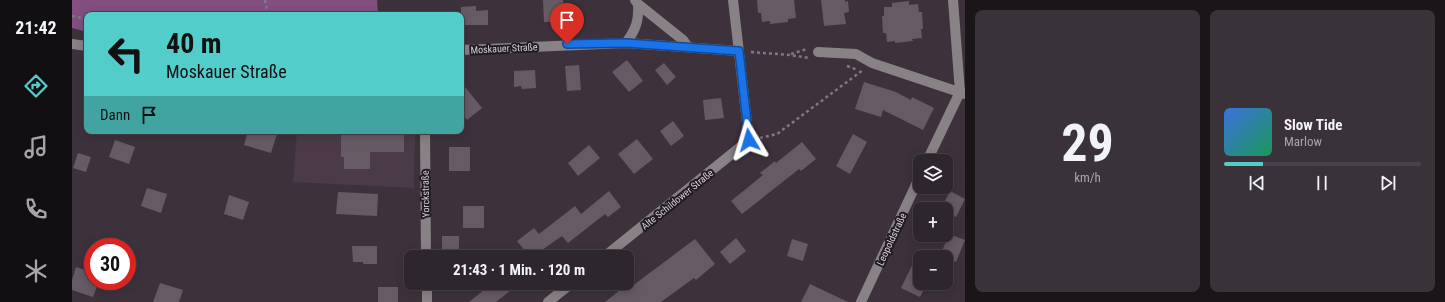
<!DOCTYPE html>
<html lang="de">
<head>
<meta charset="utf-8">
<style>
  :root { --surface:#2e262d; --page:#3a3239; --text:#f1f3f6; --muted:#a7a5aa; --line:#494349; --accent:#53cdca }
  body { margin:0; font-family:"Roboto Condensed",sans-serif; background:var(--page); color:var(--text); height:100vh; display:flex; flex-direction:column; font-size:15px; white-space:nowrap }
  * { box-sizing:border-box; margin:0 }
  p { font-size:13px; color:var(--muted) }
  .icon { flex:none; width:22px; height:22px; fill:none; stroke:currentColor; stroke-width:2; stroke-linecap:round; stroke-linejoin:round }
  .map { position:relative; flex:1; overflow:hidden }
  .sheet { display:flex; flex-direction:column; gap:10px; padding:10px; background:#191519; width:480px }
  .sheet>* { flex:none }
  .top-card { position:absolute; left:12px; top:12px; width:380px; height:122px; border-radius:8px; box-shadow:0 2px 10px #0003,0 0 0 1px var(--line); background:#53cdca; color:#111; overflow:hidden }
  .controls { position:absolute; left:841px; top:154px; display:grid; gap:8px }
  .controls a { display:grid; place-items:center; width:40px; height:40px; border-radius:8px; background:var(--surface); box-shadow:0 2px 10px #0003,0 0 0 1px var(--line); font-size:20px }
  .speed { position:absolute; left:12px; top:238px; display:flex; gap:8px; font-size:20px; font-weight:700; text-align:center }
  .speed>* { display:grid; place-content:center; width:52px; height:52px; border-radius:50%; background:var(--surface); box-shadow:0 2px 10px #0003,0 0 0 1px var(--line); line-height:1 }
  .speed .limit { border:6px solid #d22; background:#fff; color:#111 }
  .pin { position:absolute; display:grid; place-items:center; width:34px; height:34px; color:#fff; margin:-41px -17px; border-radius:50% 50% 50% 0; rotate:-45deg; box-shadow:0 0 4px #0007 }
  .pin .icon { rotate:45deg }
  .me { position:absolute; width:44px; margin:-22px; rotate:353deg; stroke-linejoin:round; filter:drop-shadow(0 0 3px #0008) }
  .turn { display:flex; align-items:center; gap:14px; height:84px; padding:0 16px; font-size:18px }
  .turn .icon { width:52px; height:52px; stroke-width:2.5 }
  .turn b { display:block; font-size:28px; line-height:34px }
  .then { display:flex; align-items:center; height:38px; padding:0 16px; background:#0003; gap:8px; font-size:15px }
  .sheet .widget { flex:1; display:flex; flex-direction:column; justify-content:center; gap:6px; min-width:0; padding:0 14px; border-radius:8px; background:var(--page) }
  .sheet .dial { align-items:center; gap:0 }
  .dial b { font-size:52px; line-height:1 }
  .song { display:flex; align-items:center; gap:12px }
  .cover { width:48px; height:48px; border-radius:6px; background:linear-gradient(135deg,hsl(220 70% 55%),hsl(150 70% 35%)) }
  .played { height:4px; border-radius:2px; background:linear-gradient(90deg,var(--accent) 20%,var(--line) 20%) }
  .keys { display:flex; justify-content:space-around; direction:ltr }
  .sheet .tiles { flex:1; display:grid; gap:10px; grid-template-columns:repeat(2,1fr) }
  .trip { position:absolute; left:332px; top:250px; width:230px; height:40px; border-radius:8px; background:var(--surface); box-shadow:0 2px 10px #0003,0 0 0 1px var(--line); font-weight:700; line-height:40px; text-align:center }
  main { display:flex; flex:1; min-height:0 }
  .tabs { display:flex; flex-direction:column; width:72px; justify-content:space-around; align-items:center; background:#120f12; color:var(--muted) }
  .tabs .icon { width:28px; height:28px }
  .tabs .selected { color:var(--accent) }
  .tabs b { font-size:18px; color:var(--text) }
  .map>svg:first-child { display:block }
</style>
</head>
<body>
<main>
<nav class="tabs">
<b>21:42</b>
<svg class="icon selected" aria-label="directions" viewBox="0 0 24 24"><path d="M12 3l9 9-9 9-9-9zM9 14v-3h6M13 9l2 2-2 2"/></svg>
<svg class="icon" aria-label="music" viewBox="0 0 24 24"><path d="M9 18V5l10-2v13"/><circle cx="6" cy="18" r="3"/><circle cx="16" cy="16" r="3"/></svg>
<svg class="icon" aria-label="phone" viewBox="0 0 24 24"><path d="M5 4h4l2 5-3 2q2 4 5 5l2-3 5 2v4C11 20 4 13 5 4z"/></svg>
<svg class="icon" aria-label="climate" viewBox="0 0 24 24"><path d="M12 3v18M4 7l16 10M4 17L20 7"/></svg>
</nav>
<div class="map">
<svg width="893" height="302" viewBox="0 0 893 302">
  <rect width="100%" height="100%" fill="#3d323c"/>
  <polygon fill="#4b3b49" points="225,131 343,131 342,188 221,182"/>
  <polygon fill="#834e80" points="0,0 305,0 306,15 15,15 15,32 0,28"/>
  <g fill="#665a65">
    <polygon points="471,0 491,0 492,21 472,22"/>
    <polygon points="685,0 722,0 724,18 716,19 716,22 698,24 698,21 690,22 689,13 686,13"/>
    <polygon points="749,0 773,0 773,2 776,1 777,12 772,13 774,24 752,26"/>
    <polygon points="837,1 837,5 846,4 847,12 850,12 851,29 849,29 850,38 840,39 841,41 823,43 823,41 815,42 814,33 811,33 810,16 812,16 812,7 820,7 820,3"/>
    <polygon points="404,6 404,11 416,10 416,25 389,25 389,7"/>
    <polygon points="555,60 571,81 557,92 540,72"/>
    <polygon points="592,63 604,77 595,85 583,70"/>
    <polygon points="507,65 509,90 495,91 493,66"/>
    <polygon points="463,70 464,88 450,89 449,86 442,87 442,71"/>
    <polygon points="389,82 410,108 395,120 389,112"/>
    <polygon points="792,82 824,92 839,100 840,97 862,108 851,130 811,110 809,117 783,109"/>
    <polygon points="649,98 652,118 633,120 631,100"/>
    <polygon points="601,121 612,136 599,146 588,131"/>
    <polygon points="176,131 206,131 199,153 172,145"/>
    <polygon points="269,131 332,131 332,152 298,152 298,169 272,169 272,157 269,157"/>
    <polygon points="781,134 795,142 778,174 764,166"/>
    <polygon points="565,139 581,159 562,174 546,154"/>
    <polygon points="43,140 63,147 57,164 37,157"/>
    <polygon points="730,142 744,159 729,171 727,169 670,214 659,201 691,175 688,173 703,161 704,163"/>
    <polygon points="517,145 528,158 506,176 496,163"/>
    <rect x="377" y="147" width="21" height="24"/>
    <polygon points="6,153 19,157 14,172 1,168"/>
    <polygon points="75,188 95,194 89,213 69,206"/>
    <polygon points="537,191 549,207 536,217 533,214 496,243 490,236 460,257 456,251 454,252 445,241 462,228 467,234 503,206 509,214"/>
    <polygon points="878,191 893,199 884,217 874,213 874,209 869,209"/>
    <polygon points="266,192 306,194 305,216 264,214"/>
    <polygon points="157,195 177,202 171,220 152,214"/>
    <rect x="391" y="206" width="21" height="22"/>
    <polygon points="877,234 893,240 884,262 868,256"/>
    <rect x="370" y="236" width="17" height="17"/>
    <polygon points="664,238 674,251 658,264 648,252"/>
    <polygon points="623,239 643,264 624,280 622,278 589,302 533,302 556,284 559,287"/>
    <polygon points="720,239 736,244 731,261 715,256"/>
    <polygon points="280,246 305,246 305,264 291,264 291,262 281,262"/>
    <polygon points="848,249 848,283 855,283 848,297 829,288"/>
    <polygon points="4,267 21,273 21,281 27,281 21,297 0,290 0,280"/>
    <polygon points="88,283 111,290 107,302 81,302"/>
    <polygon points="421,283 448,283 424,302 397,302"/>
    <polygon points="738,284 776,302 729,302"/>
    <rect x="306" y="287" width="20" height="15"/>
  </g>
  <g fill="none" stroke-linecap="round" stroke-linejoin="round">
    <g stroke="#817880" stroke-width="2.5" stroke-dasharray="3 3" stroke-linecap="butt">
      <polyline points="193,0 196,15"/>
      <polyline points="491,9 493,8 494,34"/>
      <polyline points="0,16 15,19"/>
      <polyline points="679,52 718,55 737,58"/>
      <polyline points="719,54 735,49"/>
      <polyline points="775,66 786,70"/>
      <polyline points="688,138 705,134 791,70"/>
    </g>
    <g stroke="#888287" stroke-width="10">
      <polyline points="563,0 566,4 611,40 616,47"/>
      <path d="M 554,43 C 564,29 567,21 566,4"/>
      <polyline points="0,44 15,46"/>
      <polyline points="389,50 554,43 667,51"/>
      <polyline points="746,52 784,54 800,63 893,94"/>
      <polyline points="353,131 354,257"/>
      <polyline points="855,161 888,92 881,0"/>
      <polyline points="532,257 677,140 661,0"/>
      <polyline points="355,283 355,302"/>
      <polyline points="476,302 500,283"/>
      <polyline points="789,302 848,176"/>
    </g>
  </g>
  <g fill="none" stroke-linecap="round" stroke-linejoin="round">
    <defs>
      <polyline id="route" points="495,44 554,43 667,51 677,140"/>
    </defs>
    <use href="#route" stroke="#114b97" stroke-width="10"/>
    <use href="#route" stroke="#1a73e8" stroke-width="7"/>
  </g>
  <g text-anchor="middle" stroke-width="4" stroke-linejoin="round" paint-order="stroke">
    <g font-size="10" fill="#d8d1d7" stroke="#201b20">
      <text transform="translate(432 48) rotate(-3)" y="4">Moskauer Straße</text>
      <text transform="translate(353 194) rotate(-91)" y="4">Yorckstraße</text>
      <text transform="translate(605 199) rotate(-39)" y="4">Alte Schildower Straße</text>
      <text transform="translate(819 239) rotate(-65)" y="4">Leopoldstraße</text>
    </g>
  </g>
</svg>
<div class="controls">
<a><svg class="icon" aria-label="layers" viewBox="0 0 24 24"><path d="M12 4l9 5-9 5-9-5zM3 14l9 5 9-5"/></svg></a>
<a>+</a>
<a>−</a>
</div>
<div class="speed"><div class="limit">30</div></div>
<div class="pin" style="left:495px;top:44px;background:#d93025"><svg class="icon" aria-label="arrive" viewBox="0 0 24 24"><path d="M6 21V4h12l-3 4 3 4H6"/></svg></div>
<svg class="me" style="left:677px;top:140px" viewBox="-20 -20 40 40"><path d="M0-17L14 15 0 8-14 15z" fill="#1a73e8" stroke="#fff" stroke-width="4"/></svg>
<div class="trip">21:43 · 1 Min. · 120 m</div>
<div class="top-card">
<div class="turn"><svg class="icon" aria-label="left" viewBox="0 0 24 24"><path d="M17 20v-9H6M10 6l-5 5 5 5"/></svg><div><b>40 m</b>Moskauer Straße</div></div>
<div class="then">Dann<svg class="icon" aria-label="arrive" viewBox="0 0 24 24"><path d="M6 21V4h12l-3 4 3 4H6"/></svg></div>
</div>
</div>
<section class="sheet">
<div class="tiles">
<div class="widget dial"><b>29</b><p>km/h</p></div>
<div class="widget">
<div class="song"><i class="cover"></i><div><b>Slow Tide</b><p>Marlow</p></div></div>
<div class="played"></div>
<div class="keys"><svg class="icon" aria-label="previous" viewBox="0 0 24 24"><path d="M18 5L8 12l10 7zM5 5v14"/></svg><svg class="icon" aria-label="pause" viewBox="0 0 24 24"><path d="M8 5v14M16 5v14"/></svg><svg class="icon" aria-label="next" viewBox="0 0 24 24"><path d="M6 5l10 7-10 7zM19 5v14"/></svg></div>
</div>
</div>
</section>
</main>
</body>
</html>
